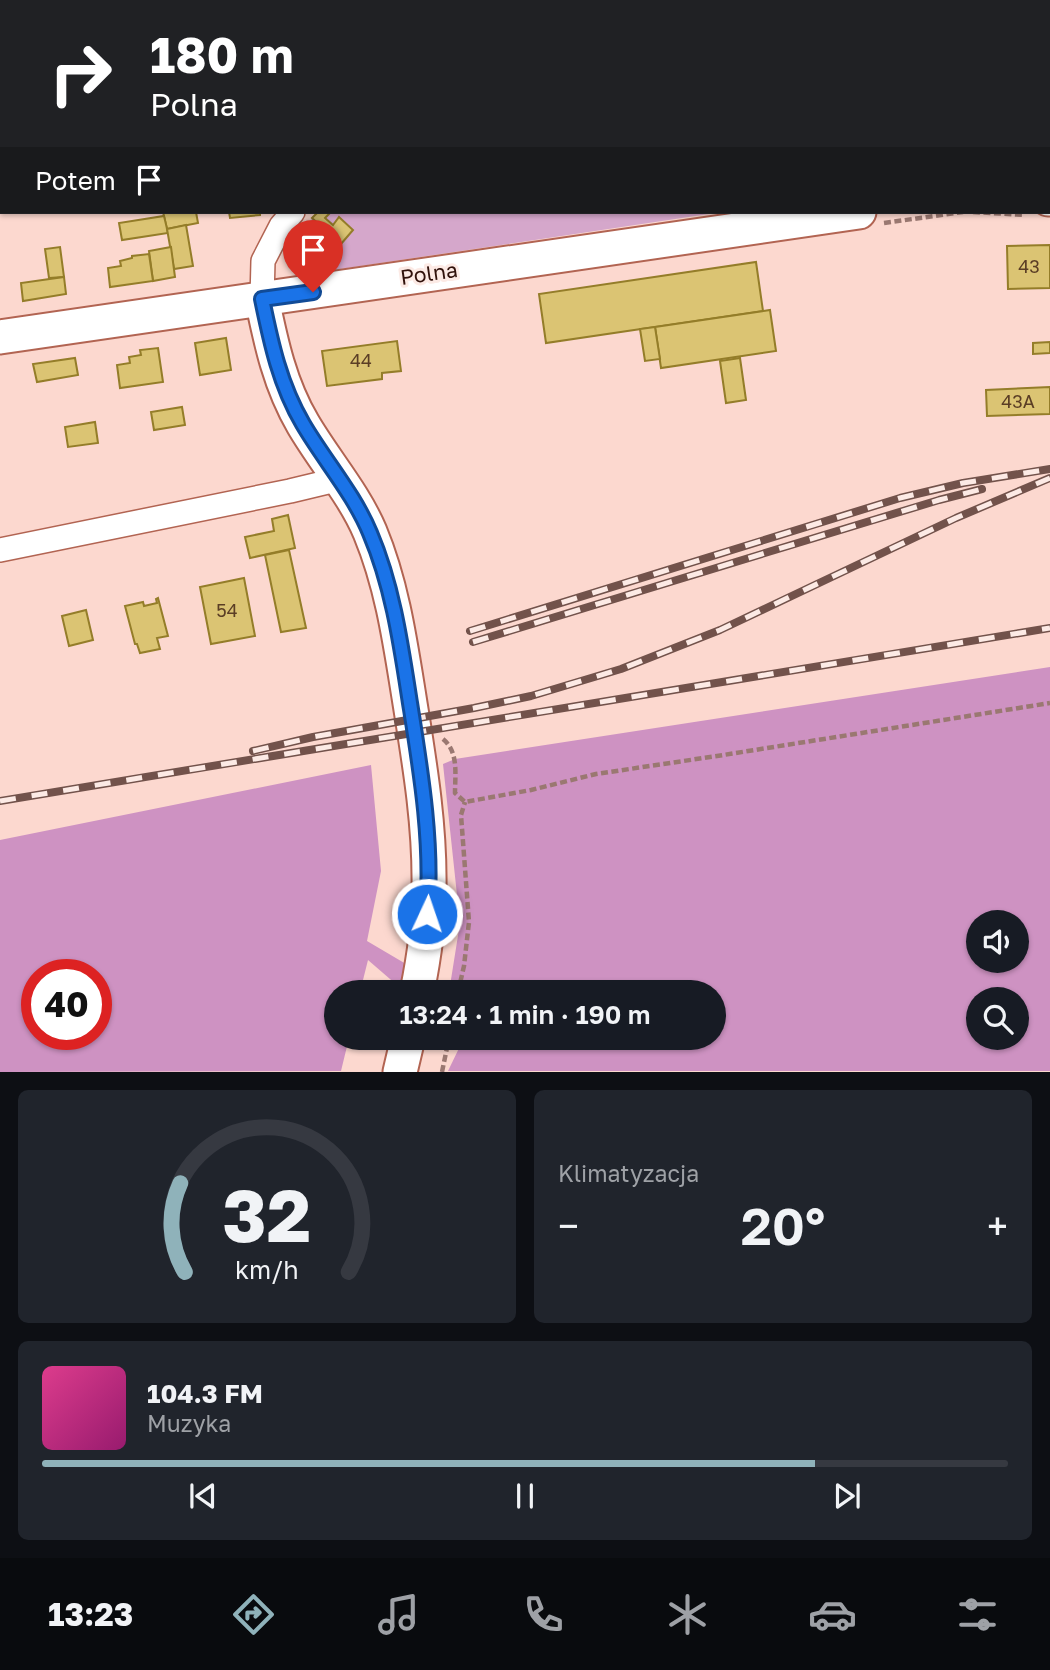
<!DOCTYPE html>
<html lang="pl">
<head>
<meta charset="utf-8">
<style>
  :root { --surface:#171b24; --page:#20242c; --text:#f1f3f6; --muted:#9ea1a6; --line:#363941; --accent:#8fb2ba }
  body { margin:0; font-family:"Golos Text",sans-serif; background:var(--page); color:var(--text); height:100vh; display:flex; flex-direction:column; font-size:26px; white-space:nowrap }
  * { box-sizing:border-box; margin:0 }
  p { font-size:23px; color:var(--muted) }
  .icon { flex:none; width:38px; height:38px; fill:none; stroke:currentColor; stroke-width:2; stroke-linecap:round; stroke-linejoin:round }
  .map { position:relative; height:1072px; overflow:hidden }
  .panel { display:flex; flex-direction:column; gap:18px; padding:18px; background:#0d0f14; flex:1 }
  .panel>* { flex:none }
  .banner { position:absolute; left:0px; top:0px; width:1050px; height:214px; box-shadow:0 2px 5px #0004; background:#202124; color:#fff; overflow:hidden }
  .controls { position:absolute; left:966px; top:910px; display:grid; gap:14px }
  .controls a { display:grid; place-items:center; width:63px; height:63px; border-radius:50%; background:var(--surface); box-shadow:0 2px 5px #0004; font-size:35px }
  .speed { position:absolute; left:21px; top:959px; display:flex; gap:14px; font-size:35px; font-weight:700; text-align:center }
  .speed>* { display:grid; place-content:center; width:91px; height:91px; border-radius:50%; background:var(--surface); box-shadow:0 2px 5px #0004; line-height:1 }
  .speed .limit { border:10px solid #d22; background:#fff; color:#111 }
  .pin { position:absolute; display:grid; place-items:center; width:60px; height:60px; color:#fff; margin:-72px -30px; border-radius:50% 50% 50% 0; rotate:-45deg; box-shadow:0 0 7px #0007 }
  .pin .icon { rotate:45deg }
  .me { position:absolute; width:77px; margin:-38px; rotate:3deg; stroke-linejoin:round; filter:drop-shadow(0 0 5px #0008) }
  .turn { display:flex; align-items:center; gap:24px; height:147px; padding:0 35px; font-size:32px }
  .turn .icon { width:91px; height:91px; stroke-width:2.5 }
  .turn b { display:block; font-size:49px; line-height:60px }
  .then { display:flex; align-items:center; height:66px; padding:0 35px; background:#0003; gap:14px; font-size:26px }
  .big { font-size:52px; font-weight:600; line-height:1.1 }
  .panel .tile { flex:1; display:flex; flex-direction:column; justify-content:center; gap:10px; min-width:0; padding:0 24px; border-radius:10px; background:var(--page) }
  .panel .dial { align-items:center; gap:0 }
  .dial svg { height:182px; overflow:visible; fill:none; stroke:var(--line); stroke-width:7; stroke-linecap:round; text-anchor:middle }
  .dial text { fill:var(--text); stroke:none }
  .song { display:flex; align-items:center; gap:21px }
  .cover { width:84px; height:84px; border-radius:10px; background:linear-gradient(135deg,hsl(330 70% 55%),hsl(320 70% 35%)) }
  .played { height:7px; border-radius:4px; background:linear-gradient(90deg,var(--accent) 80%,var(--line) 80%) }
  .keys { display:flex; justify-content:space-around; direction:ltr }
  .heat { display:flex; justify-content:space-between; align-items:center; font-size:38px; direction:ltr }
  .panel .tiles { flex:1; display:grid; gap:18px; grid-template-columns:1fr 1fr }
  .tile:last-child { grid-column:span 2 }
  .trip { position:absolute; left:324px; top:980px; width:402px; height:70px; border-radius:35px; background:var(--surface); box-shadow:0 2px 5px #0004; font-weight:600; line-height:70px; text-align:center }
  .dock { display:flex; height:112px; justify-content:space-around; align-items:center; background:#090b0e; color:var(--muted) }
  .dock .icon { width:49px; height:49px }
  .dock .on { color:var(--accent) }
  .dock b { font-size:32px; color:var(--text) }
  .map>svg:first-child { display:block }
</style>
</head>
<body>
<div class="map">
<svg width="1050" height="1072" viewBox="0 0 1050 1072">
  <rect width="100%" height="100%" fill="#fcd8cf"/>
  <g fill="#d5a7cb">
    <polygon points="460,0 1050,0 1050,179 1048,179 1048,2 459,2"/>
    <path d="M 318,212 L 722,212 L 327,271 C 305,264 298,256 299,233 Z"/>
  </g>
  <g fill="#ce92c2" fill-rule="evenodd">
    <path d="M 1050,667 L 1050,1071 L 448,1071 L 462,1042 L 457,1038 L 714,1038 L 714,992 L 449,992 L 460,923 L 443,764 L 455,759 ZM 978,922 L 1017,922 L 1017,961 L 978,961 ZM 978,999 L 1017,999 L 1017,1038 L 978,1038 Z"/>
    <path d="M 371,765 L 381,871 L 367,941 L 406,964 L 438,992 L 405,992 L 368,960 L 360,992 L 336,992 L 336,1038 L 349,1038 L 341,1071 L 0,1072 L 0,840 ZM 37,975 L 96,975 L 96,1034 L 37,1034 Z"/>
  </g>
  <g fill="#dbc473" stroke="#947d29" stroke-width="2">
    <polygon points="163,212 196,212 198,223 167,229"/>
    <polygon points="229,212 260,212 260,215 230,218"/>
    <polygon points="318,212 331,212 325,218 333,225 339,217 353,230 341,244 312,218"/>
    <polygon points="164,216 168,233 122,240 119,223"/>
    <polygon points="186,225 193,266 174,269 167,229"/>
    <polygon points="1050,245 1050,288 1008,289 1007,246"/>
    <polygon points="60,247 64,277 49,278 45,249"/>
    <polygon points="171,247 175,277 153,281 149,251"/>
    <polygon points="149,254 153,281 110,287 108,268 121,266 120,261 132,258 132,256"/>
    <polygon points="756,262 763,311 546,343 539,294"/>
    <polygon points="64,277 66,294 23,301 21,283"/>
    <polygon points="770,310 776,351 661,368 655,327"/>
    <polygon points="655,327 660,359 645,361 640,329"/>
    <polygon points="226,338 231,370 200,375 195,343"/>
    <polygon points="397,341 401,371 382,373 382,379 327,386 322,351"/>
    <polygon points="1050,342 1050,353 1033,354 1033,343"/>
    <polygon points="158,348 163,382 120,388 117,365 130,363 129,357 141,355 140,350"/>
    <polygon points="75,358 78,375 37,382 33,364"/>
    <polygon points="740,358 746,400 726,403 720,361"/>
    <polygon points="1050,387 1050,414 987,416 986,390"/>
    <polygon points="182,407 185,425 154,430 151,412"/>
    <polygon points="95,422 98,443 68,447 65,427"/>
    <polygon points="288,515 295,548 250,558 245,537 274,531 272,519"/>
    <polygon points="289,550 306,628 281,632 265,555"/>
    <polygon points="244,578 255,636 211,644 200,587"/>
    <polygon points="158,598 168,636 157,638 160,649 140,653 137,644 135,644 125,606 143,602 144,606 157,603 156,599"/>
    <polygon points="86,610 93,640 69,646 62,616"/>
  </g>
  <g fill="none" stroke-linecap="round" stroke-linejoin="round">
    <defs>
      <polyline id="lane" points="620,2 623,0"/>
      <g id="street">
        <polyline points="439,2 440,0"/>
        <polyline points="262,299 263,261 281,226 293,212"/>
        <polyline points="0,550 290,491 340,479"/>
      </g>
      <g id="secondary">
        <polyline points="1048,199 1050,199"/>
        <path d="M 262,299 C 271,343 280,385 303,424 C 324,460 354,494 370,532 C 392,585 400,641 409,697 C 419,760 430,823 429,887 C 429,922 424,958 417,992"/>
        <polyline points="0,337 859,212"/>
        <polyline points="400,1072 408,1038"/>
      </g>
    </defs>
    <use href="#lane" stroke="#b26452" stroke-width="16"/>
    <use href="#street" stroke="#b26452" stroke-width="26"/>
    <use href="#secondary" stroke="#b26452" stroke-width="37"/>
    <g stroke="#9a7871" stroke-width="4.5" stroke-dasharray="7 3.5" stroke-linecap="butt">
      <polyline points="973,212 1025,215"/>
      <polyline points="884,223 963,212"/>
      <path d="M 443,739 C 459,752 455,775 455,793 L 465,802 L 531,790 L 596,774 L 717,756 L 1050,703"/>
      <polyline points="458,992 464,966 469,922 461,815 465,802"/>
      <polyline points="442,1072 449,1038"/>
    </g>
    <use href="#lane" stroke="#fff" stroke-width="12"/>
    <use href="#street" stroke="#fff" stroke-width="23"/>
    <use href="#secondary" stroke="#fff" stroke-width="33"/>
    <defs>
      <g id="rail">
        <polyline points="470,631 900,498 963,483 1050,469"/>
        <polyline points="473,642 939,500 982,489"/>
        <polyline points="253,751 313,737 474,708 531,696 621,669 720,630 956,518 1050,478"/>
        <polyline points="0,801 1050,628"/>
      </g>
    </defs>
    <use href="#rail" stroke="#72524b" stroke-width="8"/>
    <use href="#rail" stroke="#fceae5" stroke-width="5" stroke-dasharray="16" stroke-linecap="butt"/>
  </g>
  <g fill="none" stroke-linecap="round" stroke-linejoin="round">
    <defs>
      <path id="route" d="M 313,292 L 262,299 C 271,343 280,385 303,424 C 324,460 354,494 370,533 C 393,587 401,645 410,703 C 421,772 433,844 427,914"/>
    </defs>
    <use href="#route" stroke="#114b97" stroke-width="18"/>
    <use href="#route" stroke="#1a73e8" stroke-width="12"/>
  </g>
  <g text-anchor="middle" stroke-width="6" stroke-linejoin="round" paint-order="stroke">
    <g font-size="18" fill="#5b3e25">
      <text x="1029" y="273">43</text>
      <text x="361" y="367">44</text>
      <text x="1018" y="408">43A</text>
      <text x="227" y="617">54</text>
    </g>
    <g font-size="21" fill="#30110b" stroke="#fceae5">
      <text transform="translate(429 274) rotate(-8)" y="7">Polna</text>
    </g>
  </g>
</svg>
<div class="controls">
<a><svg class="icon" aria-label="sound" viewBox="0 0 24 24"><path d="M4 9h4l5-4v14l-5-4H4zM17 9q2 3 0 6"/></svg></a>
<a><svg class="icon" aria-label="search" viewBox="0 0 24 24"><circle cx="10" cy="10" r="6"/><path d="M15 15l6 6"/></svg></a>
</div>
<div class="speed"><div class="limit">40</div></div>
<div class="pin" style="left:313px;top:292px;background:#d93025"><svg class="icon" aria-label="arrive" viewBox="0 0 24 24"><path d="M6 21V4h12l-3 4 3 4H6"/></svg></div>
<svg class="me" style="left:427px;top:914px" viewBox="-20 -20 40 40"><circle r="17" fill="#1a73e8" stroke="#fff" stroke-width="3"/><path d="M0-11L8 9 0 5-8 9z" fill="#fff"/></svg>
<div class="trip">13:24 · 1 min · 190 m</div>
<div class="banner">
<div class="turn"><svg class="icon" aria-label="right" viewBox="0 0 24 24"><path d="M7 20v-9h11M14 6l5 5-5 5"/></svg><div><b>180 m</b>Polna</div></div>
<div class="then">Potem<svg class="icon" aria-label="arrive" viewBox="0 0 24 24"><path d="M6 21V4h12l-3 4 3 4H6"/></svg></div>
</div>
</div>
<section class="panel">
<div class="tiles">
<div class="tile dial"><svg viewBox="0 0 100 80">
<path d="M14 69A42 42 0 1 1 86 69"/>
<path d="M14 69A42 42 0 0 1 12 30" stroke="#8fb2ba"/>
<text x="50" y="56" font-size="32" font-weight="700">32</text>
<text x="50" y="72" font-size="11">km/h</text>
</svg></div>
<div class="tile"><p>Klimatyzacja</p>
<div class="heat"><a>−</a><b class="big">20°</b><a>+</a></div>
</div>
<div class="tile">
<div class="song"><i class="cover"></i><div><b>104.3 FM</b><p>Muzyka</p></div></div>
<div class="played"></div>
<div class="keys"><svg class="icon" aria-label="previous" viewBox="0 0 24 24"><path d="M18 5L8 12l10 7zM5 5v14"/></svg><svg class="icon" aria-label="pause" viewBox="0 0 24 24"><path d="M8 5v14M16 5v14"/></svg><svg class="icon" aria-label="next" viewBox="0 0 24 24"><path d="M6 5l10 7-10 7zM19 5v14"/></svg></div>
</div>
</div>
</section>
<nav class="dock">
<b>13:23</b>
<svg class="icon on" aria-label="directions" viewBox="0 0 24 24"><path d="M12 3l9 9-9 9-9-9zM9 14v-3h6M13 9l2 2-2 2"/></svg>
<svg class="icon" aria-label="music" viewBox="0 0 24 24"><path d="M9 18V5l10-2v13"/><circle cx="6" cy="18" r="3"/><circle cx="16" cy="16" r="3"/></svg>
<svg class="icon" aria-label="phone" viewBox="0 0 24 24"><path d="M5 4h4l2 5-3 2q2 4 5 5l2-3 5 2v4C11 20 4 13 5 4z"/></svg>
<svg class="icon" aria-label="climate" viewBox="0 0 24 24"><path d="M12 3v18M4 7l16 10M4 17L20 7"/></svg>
<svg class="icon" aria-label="car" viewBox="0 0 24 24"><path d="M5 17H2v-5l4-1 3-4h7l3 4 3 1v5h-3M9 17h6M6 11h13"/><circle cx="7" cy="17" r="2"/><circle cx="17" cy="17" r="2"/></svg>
<svg class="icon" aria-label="filters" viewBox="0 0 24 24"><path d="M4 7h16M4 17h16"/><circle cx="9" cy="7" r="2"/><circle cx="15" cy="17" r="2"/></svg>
</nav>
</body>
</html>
